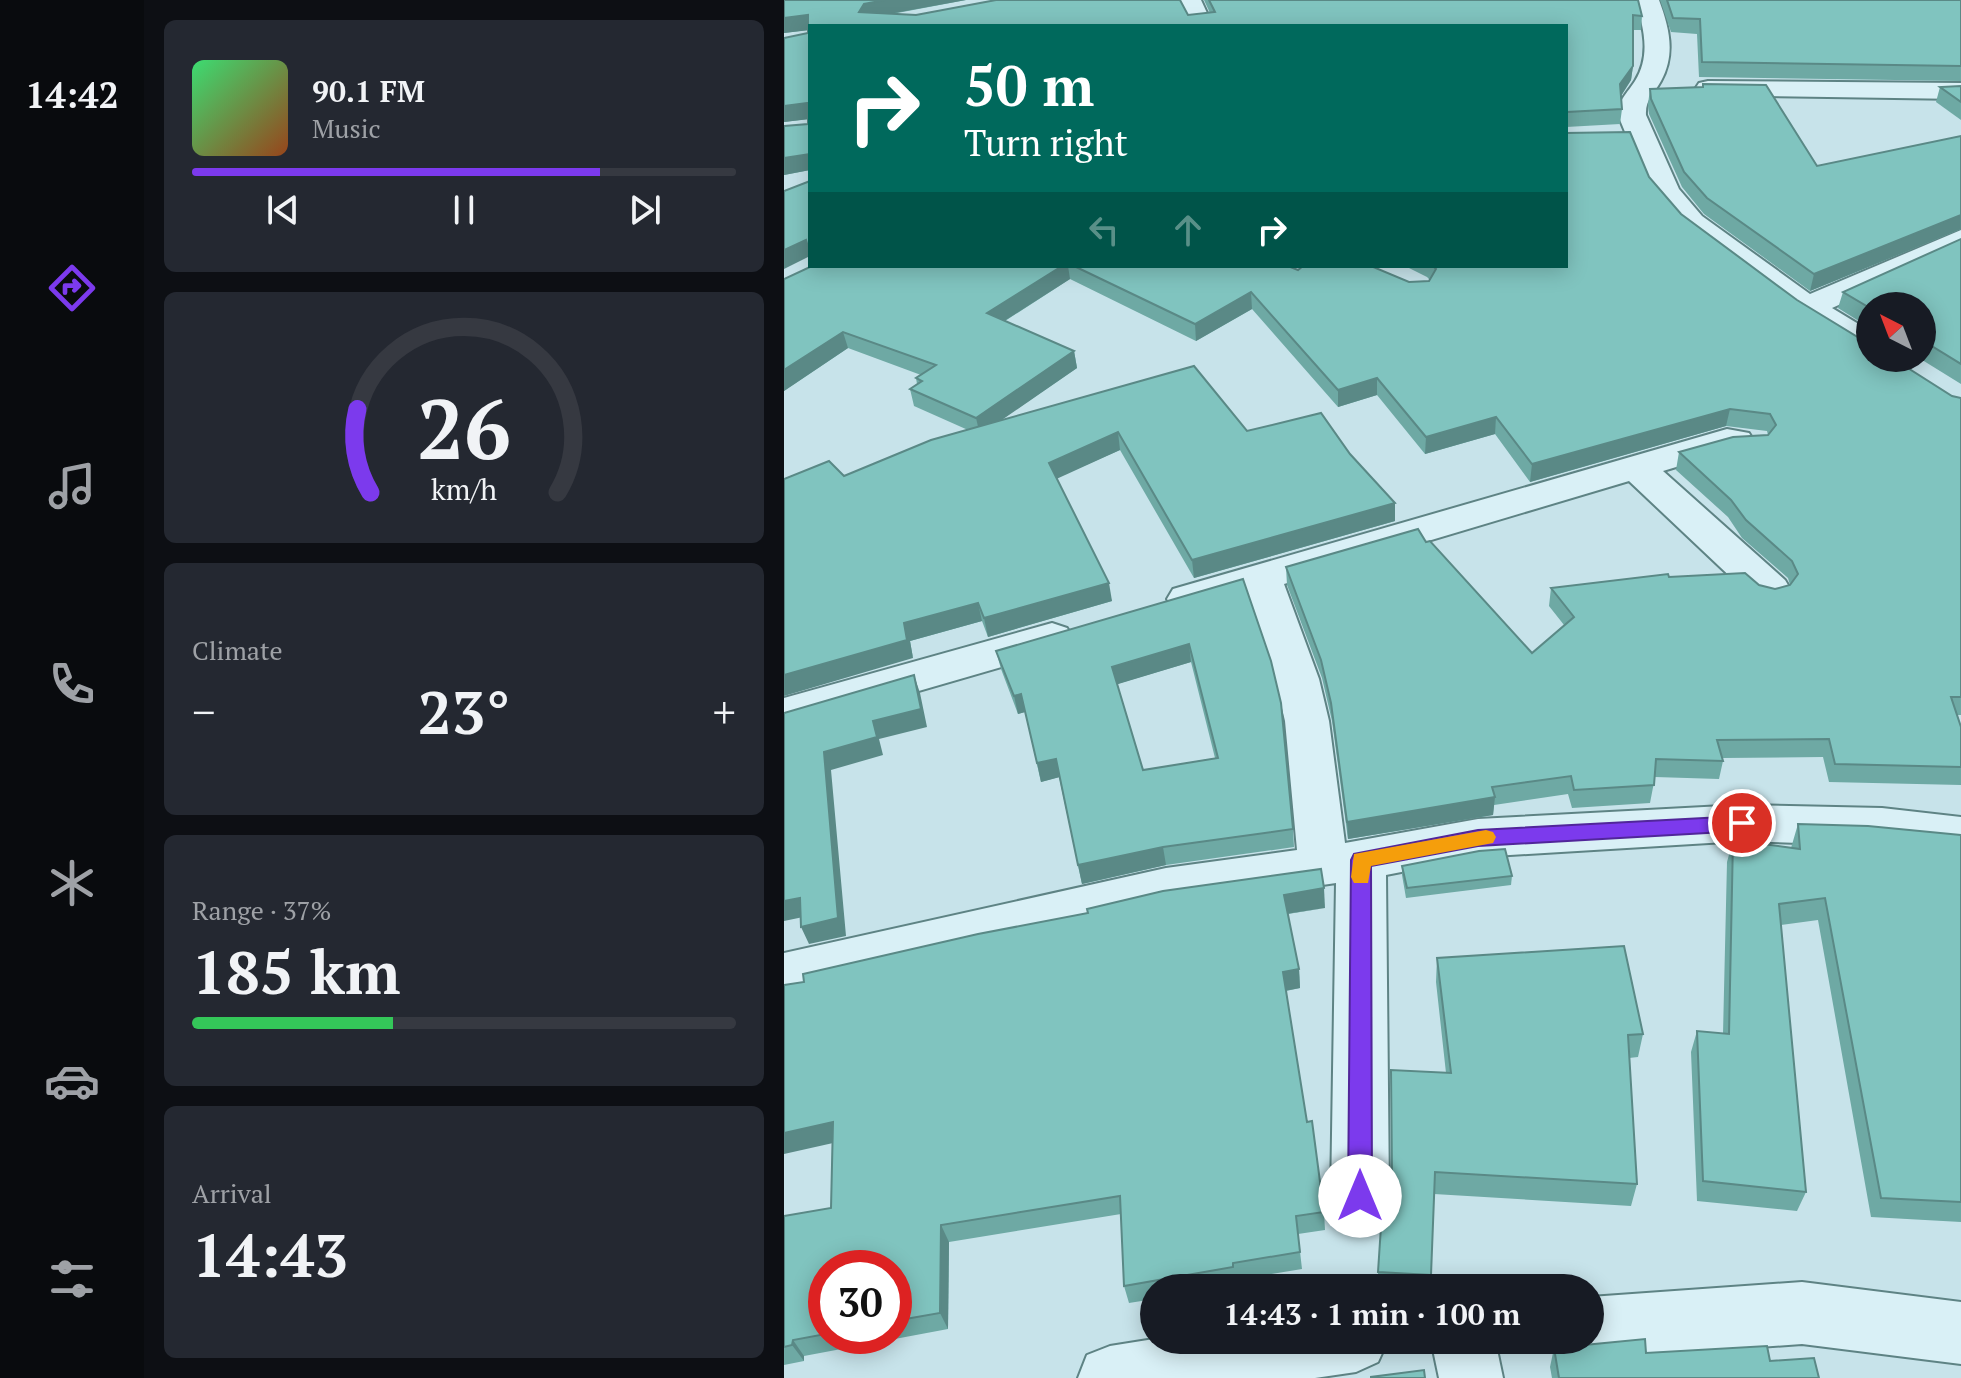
<!DOCTYPE html>
<html lang="en">
<head>
<meta charset="utf-8">
<style>
  :root { --surface:#171b24; --page:#242831; --text:#f1f3f6; --muted:#9ea1a6; --line:#363941; --accent:#7c3aed }
  body { margin:0; font-family:"PT Serif",serif; background:var(--page); color:var(--text); height:100vh; display:flex; flex-direction:column; font-size:30px; white-space:nowrap }
  * { box-sizing:border-box; margin:0 }
  p { font-size:26px; color:var(--muted) }
  .icon { flex:none; width:44px; height:44px; fill:none; stroke:currentColor; stroke-width:2; stroke-linecap:round; stroke-linejoin:round }
  .map { position:relative; flex:1; overflow:hidden }
  .panel { display:flex; flex-direction:column; gap:20px; padding:20px; background:#0d0f14; width:640px }
  .panel>* { flex:none }
  .top-card { position:absolute; left:24px; top:24px; width:760px; height:244px; border-radius:0px; box-shadow:0 4px 20px #0003; background:#00695c; color:#fff; overflow:hidden }
  .needle { width:52px; rotate:318deg }
  .tools { position:absolute; left:1072px; top:292px; display:grid; gap:16px }
  .tools a { display:grid; place-items:center; width:80px; height:80px; border-radius:50%; background:var(--surface); box-shadow:0 4px 20px #0003; font-size:40px }
  .speed { position:absolute; left:24px; top:1250px; display:flex; gap:16px; font-size:40px; font-weight:700; text-align:center }
  .speed>* { display:grid; place-content:center; width:104px; height:104px; border-radius:50%; background:var(--surface); box-shadow:0 4px 20px #0003; line-height:1 }
  .speed .limit { border:12px solid #d22; background:#fff; color:#111 }
  .pin { position:absolute; display:grid; place-items:center; width:68px; height:68px; color:#fff; margin:-34px; border:4px solid #fff; border-radius:50%; box-shadow:0 2px 8px #0007 }
  .me { position:absolute; width:88px; margin:-44px; rotate:0deg; stroke-linejoin:round; filter:drop-shadow(0 0 6px #0008) }
  .turn { display:flex; align-items:center; gap:28px; height:168px; padding:0 24px; font-size:36px }
  .turn .icon { width:104px; height:104px; stroke-width:2.5 }
  .turn b { display:block; font-size:56px; line-height:68px }
  .lanes { display:flex; align-items:center; height:76px; padding:0 24px; background:#0003; justify-content:center; gap:40px; direction:ltr }
  .lanes .off { opacity:.35 }
  .big { font-size:60px; font-weight:700; line-height:1.1 }
  .panel .card { flex:1; display:flex; flex-direction:column; justify-content:center; gap:12px; min-width:0; padding:0 28px; border-radius:12px; background:var(--page) }
  .panel .dial { align-items:center; gap:0 }
  .dial svg { height:208px; overflow:visible; fill:none; stroke:var(--line); stroke-width:7; stroke-linecap:round; text-anchor:middle }
  .dial text { fill:var(--text); stroke:none }
  .song { display:flex; align-items:center; gap:24px }
  .cover { width:96px; height:96px; border-radius:12px; background:linear-gradient(135deg,hsl(140 70% 55%),hsl(20 70% 35%)) }
  .played { height:8px; border-radius:4px; background:linear-gradient(90deg,var(--accent) 75%,var(--line) 75%) }
  .keys { display:flex; justify-content:space-around; direction:ltr }
  .heat { display:flex; justify-content:space-between; align-items:center; font-size:44px; direction:ltr }
  .charge { height:12px; border-radius:6px; background:linear-gradient(90deg,#34c759 37%,var(--line) 0) }
  .trip { position:absolute; left:356px; top:1274px; width:464px; height:80px; border-radius:40px; background:var(--surface); box-shadow:0 4px 20px #0003; font-weight:700; line-height:80px; text-align:center }
  main { display:flex; flex:1; min-height:0 }
  .tabs { display:flex; flex-direction:column; width:144px; justify-content:space-around; align-items:center; background:#090b0e; color:var(--muted) }
  .tabs .icon { width:56px; height:56px }
  .tabs .on { color:var(--accent) }
  .tabs b { font-size:36px; color:var(--text) }
  .map>svg:first-child { display:block }
</style>
</head>
<body>
<main>
<nav class="tabs">
<b>14:42</b>
<svg class="icon on" aria-label="directions" viewBox="0 0 24 24"><path d="M12 3l9 9-9 9-9-9zM9 14v-3h6M13 9l2 2-2 2"/></svg>
<svg class="icon" aria-label="music" viewBox="0 0 24 24"><path d="M9 18V5l10-2v13"/><circle cx="6" cy="18" r="3"/><circle cx="16" cy="16" r="3"/></svg>
<svg class="icon" aria-label="phone" viewBox="0 0 24 24"><path d="M5 4h4l2 5-3 2q2 4 5 5l2-3 5 2v4C11 20 4 13 5 4z"/></svg>
<svg class="icon" aria-label="climate" viewBox="0 0 24 24"><path d="M12 3v18M4 7l16 10M4 17L20 7"/></svg>
<svg class="icon" aria-label="car" viewBox="0 0 24 24"><path d="M5 17H2v-5l4-1 3-4h7l3 4 3 1v5h-3M9 17h6M6 11h13"/><circle cx="7" cy="17" r="2"/><circle cx="17" cy="17" r="2"/></svg>
<svg class="icon" aria-label="filters" viewBox="0 0 24 24"><path d="M4 7h16M4 17h16"/><circle cx="9" cy="7" r="2"/><circle cx="15" cy="17" r="2"/></svg>
</nav>
<section class="panel">
<div class="card">
<div class="song"><i class="cover"></i><div><b>90.1 FM</b><p>Music</p></div></div>
<div class="played"></div>
<div class="keys"><svg class="icon" aria-label="previous" viewBox="0 0 24 24"><path d="M18 5L8 12l10 7zM5 5v14"/></svg><svg class="icon" aria-label="pause" viewBox="0 0 24 24"><path d="M8 5v14M16 5v14"/></svg><svg class="icon" aria-label="next" viewBox="0 0 24 24"><path d="M6 5l10 7-10 7zM19 5v14"/></svg></div>
</div>
<div class="card dial"><svg viewBox="0 0 100 80">
<path d="M14 69A42 42 0 1 1 86 69"/>
<path d="M14 69A42 42 0 0 1 9 37" stroke="#7c3aed"/>
<text x="50" y="56" font-size="32" font-weight="700">26</text>
<text x="50" y="72" font-size="11">km/h</text>
</svg></div>
<div class="card"><p>Climate</p>
<div class="heat"><a>−</a><b class="big">23°</b><a>+</a></div>
</div>
<div class="card"><p>Range · 37%</p><b class="big">185 km</b><div class="charge"></div></div>
<div class="card"><p>Arrival</p><b class="big">14:43</b></div>
</section>
<div class="map">
<svg width="1177" height="1378" viewBox="0 0 1177 1378">
  <rect width="100%" height="100%" fill="#c7e3ea"/>
  <g fill="none" stroke-linecap="round" stroke-linejoin="round">
    <defs>
      <g id="street">
        <polygon points="393,0 417,0 429,26 405,26"/>
        <path d="M 851,0 L 875,0 C 885,27 892,54 877,81 C 870,94 861,100 862,115 L 895,189 L 918,216 L 1026,294 L 1177,230 L 1177,250 L 1048,308 L 1086,331 L 1086,356 L 1074,353 L 1011,314 L 896,228 L 866,192 L 834,115 C 835,99 842,95 851,81 C 867,56 860,27 851,0 Z"/>
        <polygon points="924,81 1177,83 1177,99 915,95 911,89 915,83"/>
        <polygon points="943,429 965,433 970,441 965,449 945,451 879,471 1001,580 1007,590 1001,600 986,604 971,600 845,481 500,584 535,679 545,721 561,843 694,819 958,805 1098,808 1177,817 1177,855 1098,846 958,841 694,857 602,875 605,1196 597,1216 576,1224 555,1216 547,1196 552,883 382,908 0,997 0,953 382,868 513,850 501,721 491,679 463,596 404,613 389,609 383,599 389,589"/>
        <polygon points="268,623 283,628 289,638 283,648 0,730 0,698"/>
        <polygon points="1018,1282 1177,1302 1177,1364 1018,1344 806,1359 784,1350 780,1340 806,1340 806,1297"/>
        <polygon points="370,1339 370,1340 604,1340 594,1362 572,1372 531,1378 294,1378 303,1355 326,1346"/>
        <polygon points="647,1340 711,1340 719,1378 655,1378"/>
      </g>
    </defs>
    <use href="#street" stroke="#5e8384" stroke-width="4"/>
    <use href="#street" fill="#d9f0f6" fill-rule="evenodd"/>
  </g>
  <g fill="#6ea9a4" fill-rule="evenodd">
    <polygon points="0,0 182,0 108,14 132,15 212,0 396,0 404,15 426,13 420,0 854,0 858,16 857,30 849,30 849,66 847,80 837,96 838,109 836,124 782,127 782,26 26,26 26,170 0,175 0,126 24,124 24,119 0,122 0,38 24,33 24,30 0,33"/>
    <polygon points="876,0 1177,0 1177,81 915,77 913,34 887,32"/>
    <polygon points="1177,86 1177,120 1152,102 1156,87"/>
    <polygon points="866,89 1033,166 1177,136 1177,229 1026,291 920,214 898,187 865,114 864,104"/>
    <polygon points="865,177 897,214 1086,358 1168,396 1177,398 1177,715 1173,715 1177,727 1177,785 1045,782 1039,757 938,758 939,761 935,779 871,777 866,803 788,808 784,794 710,805 709,815 564,839 548,721 538,678 503,585 502,567 642,542 748,653 780,625 765,606 767,588 885,577 975,585 991,589 1006,585 1004,578 958,538 944,517 892,470 895,452 984,435 983,431 942,426 746,482 711,434 641,454 593,395 554,407 468,309 412,341 286,279 221,321 290,351 293,368 217,420 463,431 611,521 410,578 336,450 272,478 328,601 204,637 198,621 126,641 129,658 60,476 184,430 130,406 126,389 133,384 132,378 137,375 64,348 0,391 0,279 28,266 504,266 514,270 625,282 645,281 646,280 643,277 623,267 617,266 782,266"/>
    <polygon points="1177,239 1177,384 1135,358 1138,358 1138,306 1086,306 1086,328 1054,308 1059,292"/>
    <path d="M 459,579 L 509,829 L 510,847 L 382,865 L 298,884 L 275,777 L 257,782 L 241,712 L 234,714 L 217,669 L 212,651 ZM 407,662 L 431,758 L 359,770 L 333,684 Z"/>
    <polygon points="1014,824 1177,835 1177,1222 1087,1217 1034,920 997,925 1022,1192 1013,1211 913,1201 907,1052 913,1031 939,1034 943,862 949,840 1007,848"/>
    <polygon points="618,866 728,876 727,885 622,898 618,875"/>
    <path d="M 541,908 L 504,914 L 515,969 L 516,988 L 502,991 L 523,1122 L 540,1212 L 541,1230 L 514,1234 L 518,1269 L 451,1280 L 452,1284 L 431,1288 L 370,1288 L 370,1299 L 345,1303 L 340,1286 L 337,1214 L 165,1242 L 164,1329 L 20,1356 L 20,1361 L 0,1365 L 0,1216 L 47,1208 L 48,1143 L 0,985 ZM 42,1268 L 110,1268 L 110,1336 L 42,1336 Z"/>
    <polygon points="653,958 859,1034 854,1057 845,1058 853,1184 847,1206 650,1194 646,1288 594,1288 594,1272 608,1175 607,1070 662,1073 652,982"/>
    <polygon points="770,1348 986,1361 1035,1378 768,1378 766,1367"/>
  </g>
  <g fill="#5a8986">
    <polygon points="101,0 182,0 83,18 75,12 80,4"/>
    <polygon points="24,15 26,30 0,33 0,18"/>
    <polygon points="849,66 847,80 835,99 836,84"/>
    <polygon points="24,103 26,119 0,122 0,106"/>
    <polygon points="26,154 26,170 0,175 0,158"/>
    <polygon points="1177,215 1177,229 1026,291 1030,274"/>
    <polygon points="22,240 26,256 0,269 0,250"/>
    <polygon points="278,266 284,266 286,279 206,330 203,313"/>
    <polygon points="467,292 468,309 412,341 411,324"/>
    <polygon points="59,332 64,348 0,391 0,370"/>
    <polygon points="290,351 293,368 196,435 192,418"/>
    <polygon points="593,378 593,395 554,407 554,390"/>
    <polygon points="946,409 942,426 746,482 748,464"/>
    <polygon points="712,417 711,434 641,454 642,437"/>
    <polygon points="334,432 336,450 268,481 265,463"/>
    <polygon points="611,503 611,521 410,578 408,560"/>
    <polygon points="325,583 328,601 204,637 200,618"/>
    <polygon points="194,603 198,621 126,641 129,658 0,696 0,675 120,623"/>
    <polygon points="405,644 407,662 331,685 328,667"/>
    <polygon points="130,675 136,693 143,727 95,739 99,755 47,770 62,936 25,944 17,927 40,752 89,721"/>
    <polygon points="237,694 241,712 234,714 230,696"/>
    <polygon points="272,759 276,777 257,782 253,763"/>
    <polygon points="711,797 709,815 564,839 563,822"/>
    <polygon points="379,847 382,865 298,884 294,865"/>
    <polygon points="540,888 541,908 502,914 500,895"/>
    <polygon points="16,898 24,916 0,921 0,901"/>
    <polygon points="515,969 516,988 500,991 499,972"/>
    <polygon points="49,1122 58,1141 0,1154 0,1133"/>
    <polygon points="157,1225 165,1242 164,1329 156,1313"/>
    <polygon points="9,1340 20,1356 20,1361 8,1345"/>
  </g>
  <g fill="#80c4bf" stroke="#5a8986" stroke-width="2" fill-rule="evenodd">
    <polygon points="0,0 101,0 80,4 75,12 132,15 212,0 396,0 404,15 431,12 425,0 854,0 858,16 849,15 849,66 836,84 838,109 783,112 782,113 782,26 26,26 26,154 0,158 0,126 24,124 24,103 0,106 0,38 24,33 24,15 0,18"/>
    <polygon points="883,0 1177,0 1177,66 918,62 916,19 889,18"/>
    <polygon points="919,84 982,85 1033,166 1177,136 1177,215 1030,274 923,198 900,172 867,99 866,89 919,87"/>
    <polygon points="1177,86 1177,102 1156,87"/>
    <polygon points="846,132 865,177 897,214 1013,300 1077,339 1086,341 1086,358 1108,358 1168,396 1177,398 1177,697 1167,697 1177,727 1177,767 1051,764 1045,739 933,740 939,761 872,759 870,785 790,790 787,776 708,787 711,797 563,822 547,703 537,660 502,567 634,529 642,542 646,541 748,653 790,617 767,588 884,574 885,577 961,573 975,585 991,589 1006,585 1014,574 1008,561 962,520 947,500 895,452 949,437 984,435 992,425 986,414 946,409 748,464 712,417 642,437 593,378 554,390 467,292 411,324 290,266 504,266 514,270 519,266 587,266 625,282 645,281 652,269 649,266 782,266 782,133"/>
    <polygon points="26,181 26,247 24,247 22,240 0,250 0,191"/>
    <polygon points="1177,239 1177,364 1138,340 1138,306 1086,306 1086,308 1059,292"/>
    <polygon points="28,266 278,266 203,313 290,351 192,418 126,389 138,381 132,378 152,365 59,332 0,370 0,279"/>
    <polygon points="410,366 463,431 537,413 566,454 611,503 408,560 334,432 265,463 325,583 200,618 194,603 120,623 123,640 0,675 0,479 45,461 60,476 147,440"/>
    <path d="M 459,579 L 487,661 L 497,703 L 509,829 L 379,847 L 294,865 L 272,759 L 253,763 L 237,694 L 230,696 L 212,651 ZM 405,644 L 434,758 L 359,770 L 328,667 Z"/>
    <polygon points="130,675 137,709 89,721 93,737 40,752 54,918 17,927 16,898 0,901 0,713"/>
    <polygon points="1014,824 1084,826 1177,835 1177,1202 1097,1198 1041,898 995,904 1022,1192 919,1181 913,1031 945,1034 949,840 1016,849"/>
    <polygon points="721,849 728,876 623,888 618,866 695,851"/>
    <polygon points="537,869 540,888 500,895 515,969 499,972 523,1122 528,1121 540,1212 512,1216 516,1252 449,1263 449,1267 340,1286 336,1196 157,1225 156,1313 110,1321 110,1268 42,1268 42,1334 9,1340 8,1345 0,1347 0,1216 47,1208 49,1122 0,1133 0,985 20,982 19,974 194,934 304,913 303,909 379,891"/>
    <polygon points="840,946 859,1034 844,1035 853,1184 651,1172 647,1275 594,1272 599,1196 608,1174 607,1070 667,1073 653,958"/>
    <polygon points="861,1339 862,1353 983,1346 986,1361 1030,1358 1035,1378 775,1378 770,1348"/>
    <polygon points="640,1370 641,1378 587,1378 587,1377"/>
  </g>
  <polygon fill="#7c3aed" stroke="#51269a" stroke-width="2" points="958,816 965,818 968,823 965,829 958,831 694,846 587,866 588,1196 585,1204 576,1208 567,1204 564,1196 567,860 570,854 694,830"/>
  <polygon fill="#f59e0b" points="702,830 709,832 712,837 709,843 587,866 584,883 570,883 567,877 570,854"/>
</svg>
<div class="tools">
<a><svg class="needle" viewBox="-14 -14 28 28"><path d="M0-13l5 13h-10z" fill="#e53935"/><path d="M0 13l5-13h-10z" fill="#9ea1a6"/></svg></a>
</div>
<div class="speed"><div class="limit">30</div></div>
<div class="pin" style="left:958px;top:823px;background:#d93025"><svg class="icon" aria-label="arrive" viewBox="0 0 24 24"><path d="M6 21V4h12l-3 4 3 4H6"/></svg></div>
<svg class="me" style="left:576px;top:1196px" viewBox="-20 -20 40 40"><circle r="19" fill="#fff"/><path d="M0-13L10 11 0 6-10 11z" fill="#7c3aed"/></svg>
<div class="trip">14:43 · 1 min · 100 m</div>
<div class="top-card">
<div class="turn"><svg class="icon" aria-label="right" viewBox="0 0 24 24"><path d="M7 20v-9h11M14 6l5 5-5 5"/></svg><div><b>50 m</b>Turn right</div></div>
<div class="lanes"><svg class="icon off" aria-label="left" viewBox="0 0 24 24"><path d="M17 20v-9H6M10 6l-5 5 5 5"/></svg><svg class="icon off" aria-label="ahead" viewBox="0 0 24 24"><path d="M12 20V5M6 11l6-6 6 6"/></svg><svg class="icon" aria-label="right" viewBox="0 0 24 24"><path d="M7 20v-9h11M14 6l5 5-5 5"/></svg></div>
</div>
</div>
</main>
</body>
</html>
